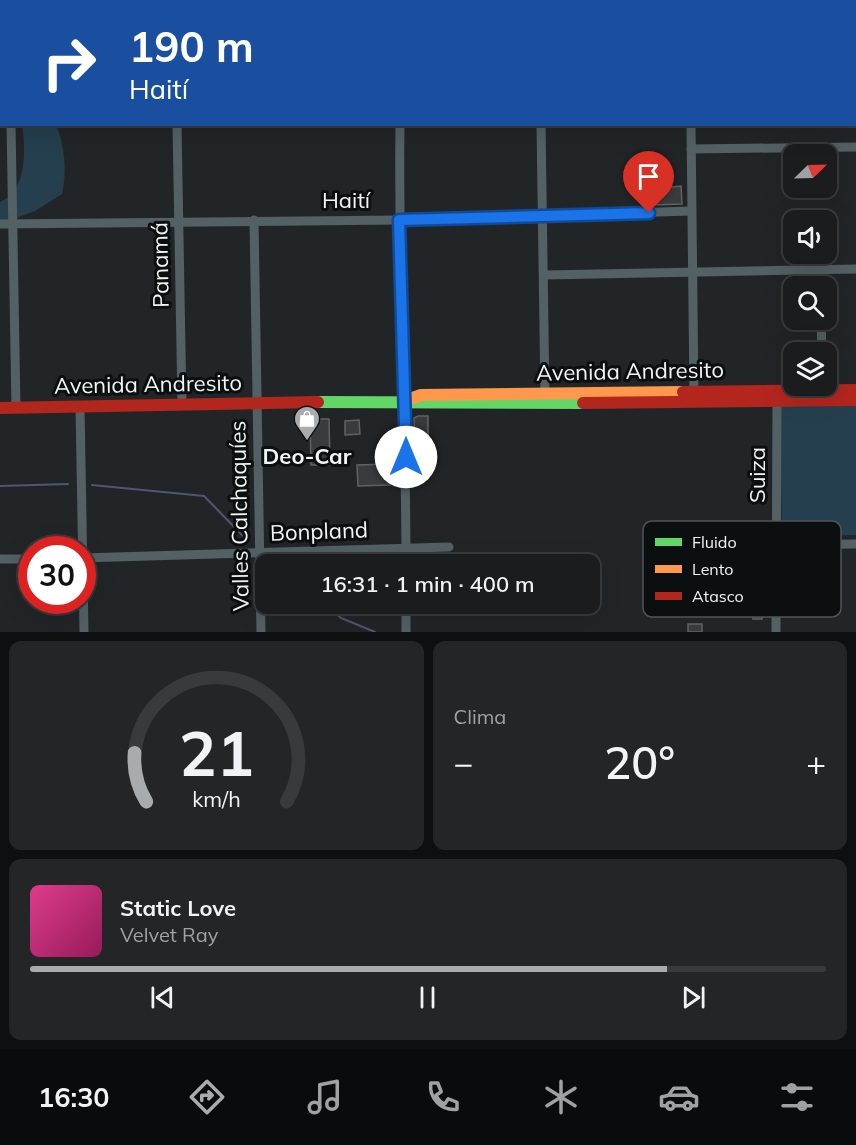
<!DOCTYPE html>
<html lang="es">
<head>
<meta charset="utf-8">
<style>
  :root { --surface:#1a1c1d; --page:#232526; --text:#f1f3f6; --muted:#9fa1a4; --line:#383a3b; --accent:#a9acae }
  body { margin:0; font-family:Mulish,sans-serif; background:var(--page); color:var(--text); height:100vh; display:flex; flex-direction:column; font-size:22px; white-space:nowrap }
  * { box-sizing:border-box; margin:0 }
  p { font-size:20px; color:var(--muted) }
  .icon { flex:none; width:33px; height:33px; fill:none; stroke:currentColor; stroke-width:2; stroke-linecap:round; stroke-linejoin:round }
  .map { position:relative; height:632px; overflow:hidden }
  .side { display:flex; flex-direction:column; gap:9px; padding:9px; background:#0e0f10; flex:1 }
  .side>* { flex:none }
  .banner { position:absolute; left:0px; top:0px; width:856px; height:126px; box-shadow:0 6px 24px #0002,0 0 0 2px var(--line); background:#1a4fa0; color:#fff; overflow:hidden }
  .needle { width:39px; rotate:67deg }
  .controls { position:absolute; left:783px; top:144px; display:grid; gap:12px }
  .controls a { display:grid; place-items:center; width:54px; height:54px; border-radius:12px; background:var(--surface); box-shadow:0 6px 24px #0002,0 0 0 2px var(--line); font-size:30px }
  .speed { position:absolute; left:18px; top:536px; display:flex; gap:12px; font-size:30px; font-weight:700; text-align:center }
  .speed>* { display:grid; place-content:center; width:78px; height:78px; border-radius:50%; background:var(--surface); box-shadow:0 6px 24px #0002,0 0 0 2px var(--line); line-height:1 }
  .speed .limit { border:9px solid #d22; background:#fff; color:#111 }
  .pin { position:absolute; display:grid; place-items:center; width:51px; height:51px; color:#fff; margin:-62px -26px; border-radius:50% 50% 50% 0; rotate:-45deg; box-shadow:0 0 6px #0007 }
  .pin .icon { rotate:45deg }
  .me { position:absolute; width:66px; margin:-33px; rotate:0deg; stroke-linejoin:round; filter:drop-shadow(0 0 4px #0008) }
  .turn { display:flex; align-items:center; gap:21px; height:126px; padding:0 30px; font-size:27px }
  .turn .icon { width:78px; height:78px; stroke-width:2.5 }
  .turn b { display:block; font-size:42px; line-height:51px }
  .big { font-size:45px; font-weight:600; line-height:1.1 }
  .side .widget { flex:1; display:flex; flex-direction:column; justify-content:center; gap:9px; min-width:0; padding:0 21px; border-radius:12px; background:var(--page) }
  .side .dial { align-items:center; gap:0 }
  .dial svg { height:156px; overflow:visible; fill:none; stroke:var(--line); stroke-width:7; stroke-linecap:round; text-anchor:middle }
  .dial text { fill:var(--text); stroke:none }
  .song { display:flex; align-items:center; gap:18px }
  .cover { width:72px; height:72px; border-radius:9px; background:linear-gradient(135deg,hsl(330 70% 55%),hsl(330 70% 35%)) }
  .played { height:6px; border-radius:3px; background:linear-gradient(90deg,var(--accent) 80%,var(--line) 80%) }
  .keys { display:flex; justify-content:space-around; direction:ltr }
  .heat { display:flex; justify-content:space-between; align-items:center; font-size:33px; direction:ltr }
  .side .tiles { flex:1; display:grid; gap:9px; grid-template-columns:1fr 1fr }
  .widget:last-child { grid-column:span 2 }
  .trip { position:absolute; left:255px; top:554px; width:345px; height:60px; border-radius:12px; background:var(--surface); box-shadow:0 6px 24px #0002,0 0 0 2px var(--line); font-weight:600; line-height:60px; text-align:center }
  .tabs { display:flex; height:96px; justify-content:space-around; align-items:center; background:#0a0b0c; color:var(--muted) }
  .tabs .icon { width:42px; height:42px }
  .tabs .on { color:var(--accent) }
  .tabs b { font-size:27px; color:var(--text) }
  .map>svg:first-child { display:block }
</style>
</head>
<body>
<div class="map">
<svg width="856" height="632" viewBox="0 0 856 632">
  <rect width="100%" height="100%" fill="#222527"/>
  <g fill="#253f4e">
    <path d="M 22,125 L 56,125 C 65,146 67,172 62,194 L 35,211 L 0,224 L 0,202 C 27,191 26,149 22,125 Z"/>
    <polygon points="856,403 856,535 782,536 780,404"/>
  </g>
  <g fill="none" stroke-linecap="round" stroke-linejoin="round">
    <g stroke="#505672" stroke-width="2">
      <polyline points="92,485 204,496 246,539"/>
      <polyline points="0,486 68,484"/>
      <polyline points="272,563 273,564"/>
      <polyline points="325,603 341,618 375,632"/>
    </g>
  </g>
  <g fill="#393c3e" stroke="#606264" stroke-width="1.5">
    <polygon points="681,186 682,204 651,205 650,198 663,197 663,188"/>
    <polygon points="418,416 428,416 428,440 415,440 414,418"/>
    <polygon points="310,419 329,419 330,465 311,465"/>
    <polygon points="359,420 360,434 345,435 345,421"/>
    <polygon points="390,464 390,485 358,486 357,465"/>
    <polygon points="752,557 764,557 762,619 753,619 753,581 744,581 744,572 741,572 741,559 752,560"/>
    <rect x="688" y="624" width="14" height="8"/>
  </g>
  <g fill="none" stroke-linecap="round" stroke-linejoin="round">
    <polyline stroke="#536064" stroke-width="4.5" points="668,547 776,545"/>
    <g stroke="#536064" stroke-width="9">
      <polyline points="8,0 8,2"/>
      <polyline points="175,0 175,2"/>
      <polyline points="399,0 399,2"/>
      <polyline points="540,0 540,2"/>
      <polyline points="814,0 814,2"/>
      <polyline points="691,2 691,0"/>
      <polyline points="855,83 856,83"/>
      <polyline points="11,124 16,408"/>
      <polyline points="177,124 182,405"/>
      <path d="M 400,124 C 398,271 406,417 406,564"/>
      <polyline points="541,124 545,398"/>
      <polyline points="691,124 694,398"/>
      <polyline points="691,149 856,147"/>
      <polyline points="254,220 261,632"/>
      <polyline points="0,224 399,220 691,211"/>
      <polyline points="820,270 820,286"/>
      <polyline points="544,275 856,269"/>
      <polyline points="821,320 822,352"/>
      <polyline points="80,407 84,632"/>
      <polyline points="776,545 856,544"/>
      <polyline points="82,558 449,547"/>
      <polyline points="0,559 32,559"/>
      <polyline points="406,603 406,632"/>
      <polyline points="776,632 777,396"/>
    </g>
    <polyline stroke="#63d668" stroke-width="12" points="318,402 583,403"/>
    <polyline stroke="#ff974d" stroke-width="12" points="407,400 421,395 683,392"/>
    <g stroke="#b3261e" stroke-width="12">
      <polyline points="683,392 856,390"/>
      <polyline points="583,403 856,400"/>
      <polyline points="0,408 318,402"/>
    </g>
  </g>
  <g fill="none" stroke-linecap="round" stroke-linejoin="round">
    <defs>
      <polyline id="route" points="406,457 399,220 649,213"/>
    </defs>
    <use href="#route" stroke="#114b97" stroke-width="15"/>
    <use href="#route" stroke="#1a73e8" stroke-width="10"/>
  </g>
  <defs>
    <symbol id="shop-pin" viewBox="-11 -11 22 30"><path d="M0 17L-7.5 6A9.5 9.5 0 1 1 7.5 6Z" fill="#a9acae" stroke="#0c0f10"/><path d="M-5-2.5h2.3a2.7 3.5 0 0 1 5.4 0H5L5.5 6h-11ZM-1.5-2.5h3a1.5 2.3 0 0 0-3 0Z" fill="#fff"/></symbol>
  </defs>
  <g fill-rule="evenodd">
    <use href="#shop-pin" x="292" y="404" width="30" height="40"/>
  </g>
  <g text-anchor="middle" stroke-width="6" stroke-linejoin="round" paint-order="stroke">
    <g font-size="22" fill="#f1f5f7" stroke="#0c0f10">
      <text x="346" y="208">Haití</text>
      <text transform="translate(160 265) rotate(-91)" y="8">Panamá</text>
      <text transform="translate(630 371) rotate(-1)" y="8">Avenida Andresito</text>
      <text transform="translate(148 384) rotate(-1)" y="8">Avenida Andresito</text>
      <text transform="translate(757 475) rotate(-90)" y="8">Suiza</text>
      <text transform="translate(239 516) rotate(-91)" y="8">Valles Calchaquíes</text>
      <text transform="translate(319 531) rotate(-2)" y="8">Bonpland</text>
    </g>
    <g font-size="22" font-weight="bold" fill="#f1f5f7" stroke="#0c0f10">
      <text x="307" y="464">Deo-Car</text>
    </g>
  </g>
  <rect x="643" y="521" width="198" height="96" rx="9" fill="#0c0f10" stroke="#515455" stroke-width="1.5"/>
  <rect x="655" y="538" width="27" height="8" fill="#63d668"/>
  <rect x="655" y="565" width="27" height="8" fill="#ff974d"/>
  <rect x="655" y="592" width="27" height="8" fill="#b3261e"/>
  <g font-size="16" fill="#f1f5f7">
    <text x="692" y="548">Fluido</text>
    <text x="692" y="575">Lento</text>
    <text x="692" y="602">Atasco</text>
  </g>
</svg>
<div class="controls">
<a><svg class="needle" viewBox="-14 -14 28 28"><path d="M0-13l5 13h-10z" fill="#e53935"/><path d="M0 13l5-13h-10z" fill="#9fa1a4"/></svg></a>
<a><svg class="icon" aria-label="sound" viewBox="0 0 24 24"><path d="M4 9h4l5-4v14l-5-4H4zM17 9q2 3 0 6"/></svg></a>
<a><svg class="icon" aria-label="search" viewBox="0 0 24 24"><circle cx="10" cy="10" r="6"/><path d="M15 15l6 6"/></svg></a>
<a><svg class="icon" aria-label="layers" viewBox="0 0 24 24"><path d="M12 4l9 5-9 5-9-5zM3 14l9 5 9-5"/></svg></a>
</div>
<div class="speed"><div class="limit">30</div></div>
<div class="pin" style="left:649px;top:213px;background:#d93025"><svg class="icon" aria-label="arrive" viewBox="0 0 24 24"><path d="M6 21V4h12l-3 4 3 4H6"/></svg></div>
<svg class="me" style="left:406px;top:457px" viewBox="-20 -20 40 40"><circle r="19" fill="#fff"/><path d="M0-13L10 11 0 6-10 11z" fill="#1a73e8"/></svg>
<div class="trip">16:31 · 1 min · 400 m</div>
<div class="banner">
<div class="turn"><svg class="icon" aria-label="right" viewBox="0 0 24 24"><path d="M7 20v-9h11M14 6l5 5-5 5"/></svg><div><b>190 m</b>Haití</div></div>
</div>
</div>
<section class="side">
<div class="tiles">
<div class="widget dial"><svg viewBox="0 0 100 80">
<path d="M14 69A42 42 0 1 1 86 69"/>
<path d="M14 69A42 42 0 0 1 8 44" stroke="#a9acae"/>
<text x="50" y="56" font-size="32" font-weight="700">21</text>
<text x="50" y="72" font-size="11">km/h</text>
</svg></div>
<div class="widget"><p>Clima</p>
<div class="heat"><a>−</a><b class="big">20°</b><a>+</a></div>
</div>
<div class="widget">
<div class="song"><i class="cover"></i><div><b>Static Love</b><p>Velvet Ray</p></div></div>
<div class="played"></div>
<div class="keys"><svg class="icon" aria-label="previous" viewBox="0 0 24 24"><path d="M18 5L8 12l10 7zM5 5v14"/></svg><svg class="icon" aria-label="pause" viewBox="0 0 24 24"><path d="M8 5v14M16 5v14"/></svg><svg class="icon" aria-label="next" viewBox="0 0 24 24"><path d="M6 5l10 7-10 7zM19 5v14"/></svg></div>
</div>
</div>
</section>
<nav class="tabs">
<b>16:30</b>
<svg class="icon on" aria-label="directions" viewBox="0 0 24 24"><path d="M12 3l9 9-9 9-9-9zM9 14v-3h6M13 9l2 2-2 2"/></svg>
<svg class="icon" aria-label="music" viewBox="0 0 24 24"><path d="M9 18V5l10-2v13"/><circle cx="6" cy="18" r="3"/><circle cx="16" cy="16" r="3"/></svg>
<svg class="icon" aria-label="phone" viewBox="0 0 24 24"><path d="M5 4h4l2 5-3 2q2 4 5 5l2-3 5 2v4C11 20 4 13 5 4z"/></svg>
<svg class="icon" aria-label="climate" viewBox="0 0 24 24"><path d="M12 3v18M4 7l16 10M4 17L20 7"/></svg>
<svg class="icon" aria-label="car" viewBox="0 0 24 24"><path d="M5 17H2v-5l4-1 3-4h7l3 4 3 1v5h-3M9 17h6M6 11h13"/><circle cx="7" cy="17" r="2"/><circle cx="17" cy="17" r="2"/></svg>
<svg class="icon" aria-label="filters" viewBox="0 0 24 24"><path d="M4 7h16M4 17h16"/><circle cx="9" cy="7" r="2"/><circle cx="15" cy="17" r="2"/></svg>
</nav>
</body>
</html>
